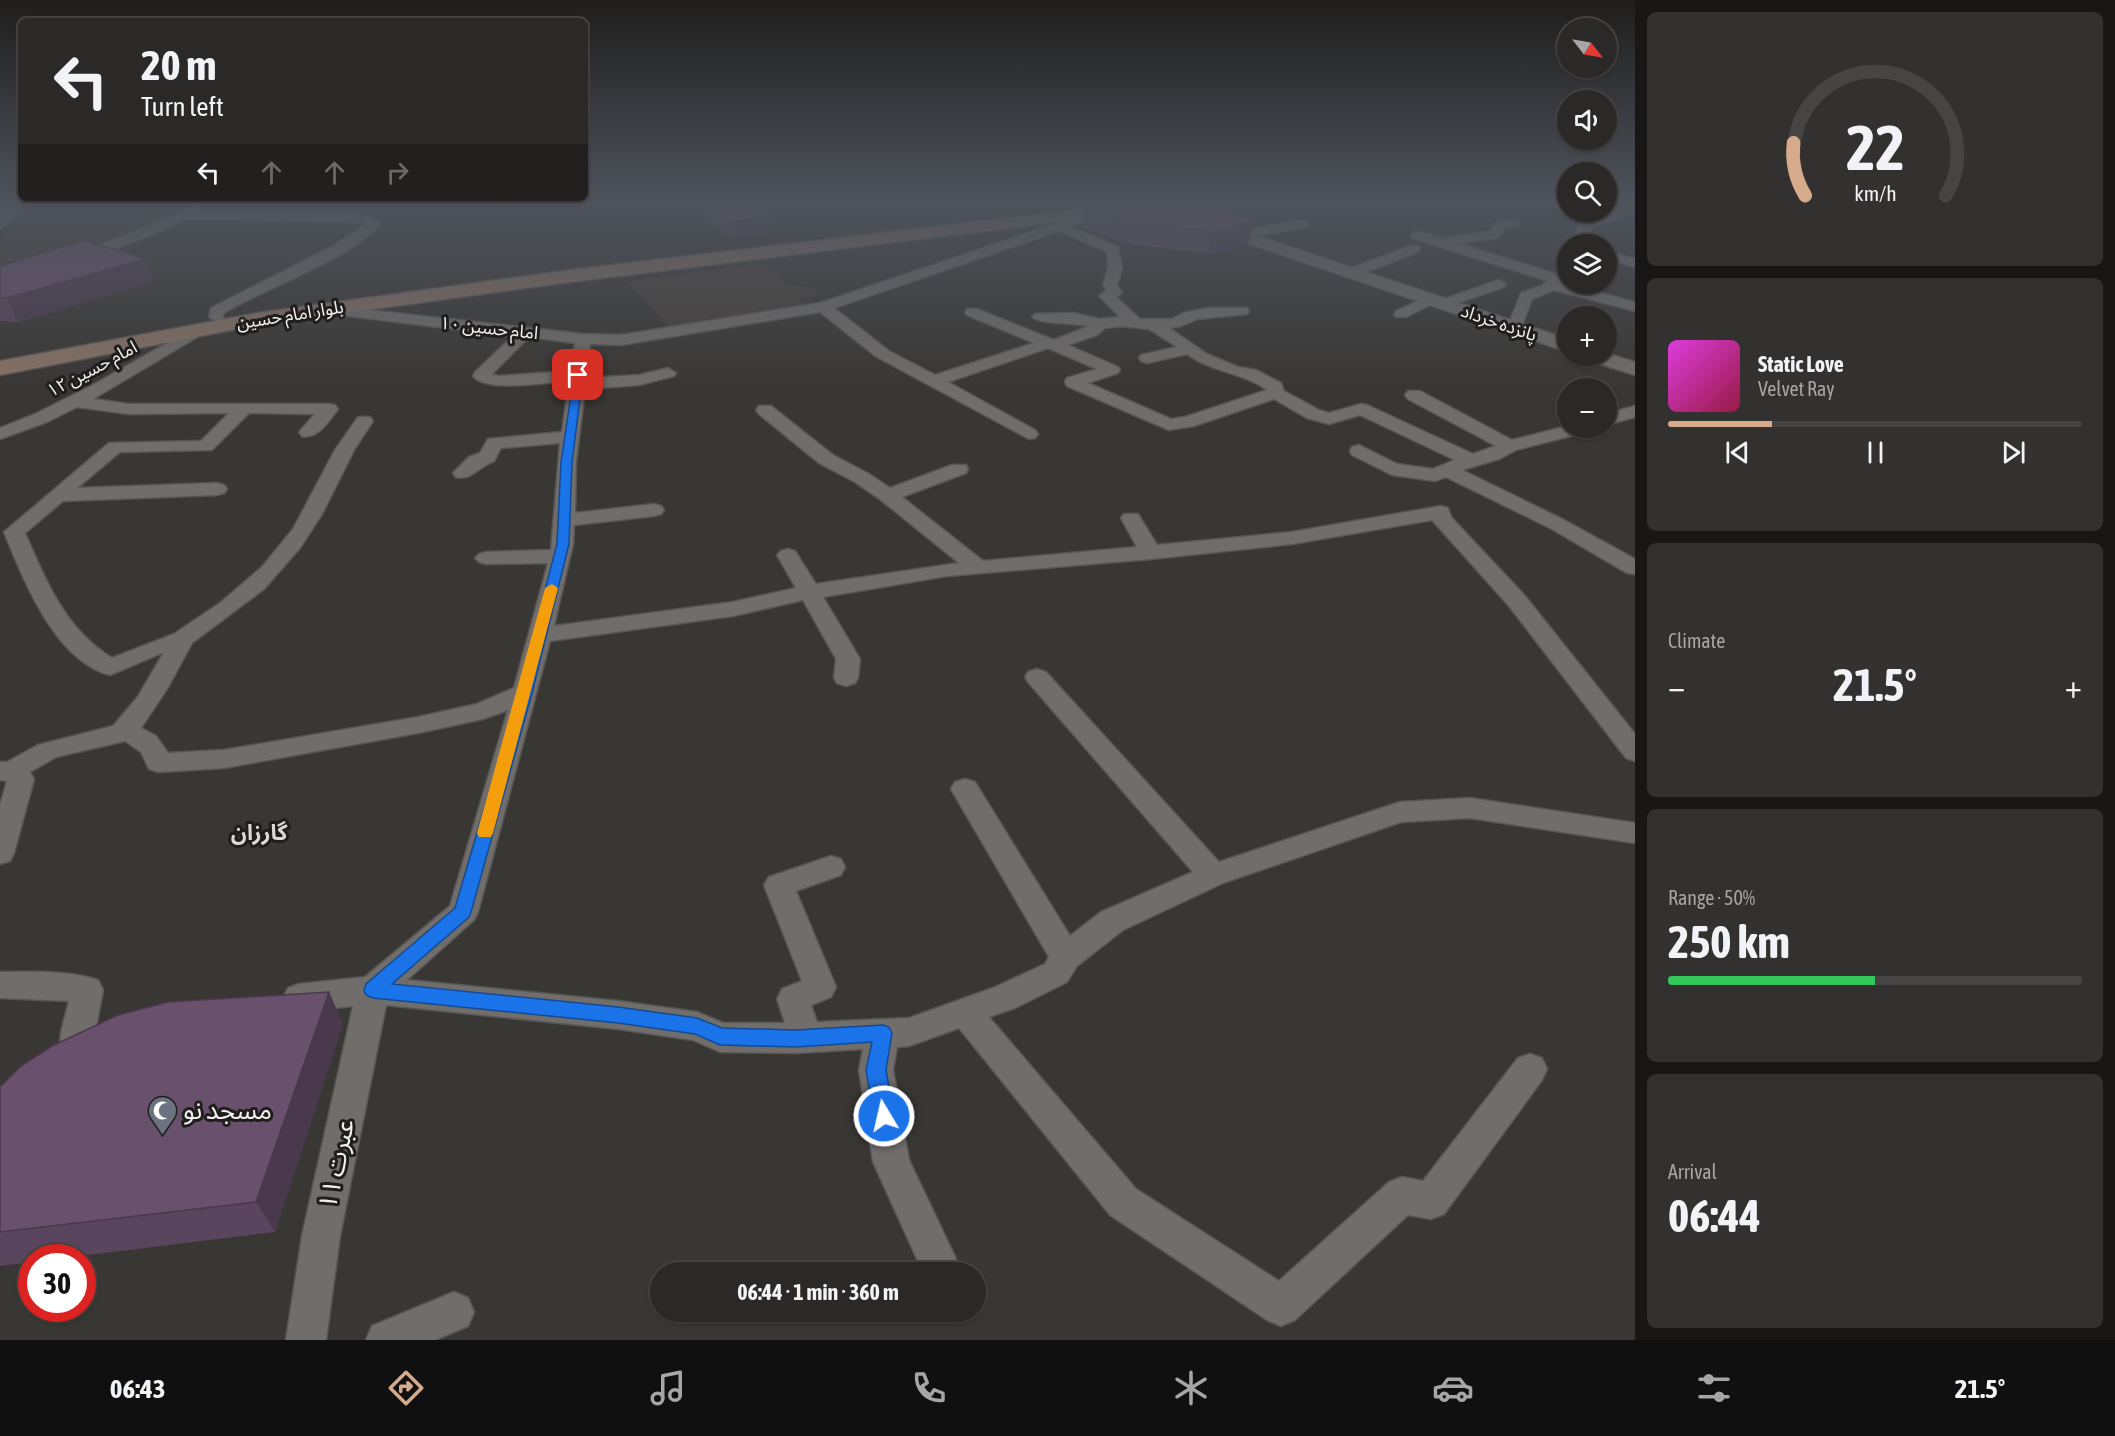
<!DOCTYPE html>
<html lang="en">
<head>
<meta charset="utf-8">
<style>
  :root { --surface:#2b2927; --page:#33312f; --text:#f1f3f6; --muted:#a6a6a7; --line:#474544; --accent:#d6ab8b }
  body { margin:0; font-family:"Asap Condensed","Noto Sans Arabic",sans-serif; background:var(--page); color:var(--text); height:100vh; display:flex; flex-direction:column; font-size:22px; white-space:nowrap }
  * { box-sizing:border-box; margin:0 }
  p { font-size:20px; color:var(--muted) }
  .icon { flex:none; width:33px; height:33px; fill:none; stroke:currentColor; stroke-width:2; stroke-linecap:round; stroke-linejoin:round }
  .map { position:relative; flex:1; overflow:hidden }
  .sheet { display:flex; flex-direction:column; gap:12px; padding:12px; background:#181715; width:480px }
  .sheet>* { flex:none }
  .hud { position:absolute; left:18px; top:18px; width:570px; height:183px; border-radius:9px; box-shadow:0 2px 4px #0004,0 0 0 2px var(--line); background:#2b2927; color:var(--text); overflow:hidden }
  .needle { width:39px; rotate:121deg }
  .buttons { position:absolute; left:1557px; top:18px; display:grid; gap:12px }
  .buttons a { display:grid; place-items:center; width:60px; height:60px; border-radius:50%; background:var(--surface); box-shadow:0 2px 4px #0004,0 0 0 2px var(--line); font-size:30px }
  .speed { position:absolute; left:18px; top:1244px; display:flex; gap:12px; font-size:30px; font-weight:700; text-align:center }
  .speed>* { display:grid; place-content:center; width:78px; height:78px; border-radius:50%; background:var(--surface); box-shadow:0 2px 4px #0004,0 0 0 2px var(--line); line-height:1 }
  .speed .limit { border:9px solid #d22; background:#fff; color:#111 }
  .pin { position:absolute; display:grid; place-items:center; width:51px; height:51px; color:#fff; margin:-26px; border-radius:12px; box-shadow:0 3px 9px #0006 }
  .me { position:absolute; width:66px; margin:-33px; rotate:351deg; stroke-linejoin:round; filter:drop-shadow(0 0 4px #0008) }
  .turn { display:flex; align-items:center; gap:21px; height:126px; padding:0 24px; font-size:27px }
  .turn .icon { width:78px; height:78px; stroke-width:2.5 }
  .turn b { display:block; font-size:42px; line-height:51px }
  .lanes { display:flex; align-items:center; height:57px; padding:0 24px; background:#0003; justify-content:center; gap:30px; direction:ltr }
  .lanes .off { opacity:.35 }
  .big { font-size:45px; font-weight:700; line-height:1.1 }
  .sheet .tile { flex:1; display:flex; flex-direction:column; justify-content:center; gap:9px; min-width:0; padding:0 21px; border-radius:9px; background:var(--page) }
  .sheet .dial { align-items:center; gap:0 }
  .dial svg { height:156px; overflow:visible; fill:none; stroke:var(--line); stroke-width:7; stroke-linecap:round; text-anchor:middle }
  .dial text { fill:var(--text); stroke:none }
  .song { display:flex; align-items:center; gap:18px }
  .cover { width:72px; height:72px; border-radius:9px; background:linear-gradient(135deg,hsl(300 70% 55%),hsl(340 70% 35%)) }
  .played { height:6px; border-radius:3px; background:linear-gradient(90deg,var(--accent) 25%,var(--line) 25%) }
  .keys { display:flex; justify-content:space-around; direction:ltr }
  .heat { display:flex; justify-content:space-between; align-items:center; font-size:33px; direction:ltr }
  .charge { height:9px; border-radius:4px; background:linear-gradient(90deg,#34c759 50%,var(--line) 0) }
  .trip { position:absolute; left:650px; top:1262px; width:336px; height:60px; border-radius:30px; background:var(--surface); box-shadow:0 2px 4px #0004,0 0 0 2px var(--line); font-weight:700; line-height:60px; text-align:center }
  .tabs { display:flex; height:96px; justify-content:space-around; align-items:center; background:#111010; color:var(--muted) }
  .tabs .icon { width:42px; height:42px }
  .tabs .on { color:var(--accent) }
  .tabs b { font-size:27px; color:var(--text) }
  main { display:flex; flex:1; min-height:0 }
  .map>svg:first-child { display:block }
</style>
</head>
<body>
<main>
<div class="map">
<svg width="1635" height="1340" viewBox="0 0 1635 1340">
  <rect width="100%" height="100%" fill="#393734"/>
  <g fill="#463f39">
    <polygon points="59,200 200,200 144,229 0,278 0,239"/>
    <polygon points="764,263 789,286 806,286 819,295 798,299 805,307 668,327 627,281"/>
  </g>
  <polygon fill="#334e3f" points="495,200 589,200 583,205 571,207 492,203"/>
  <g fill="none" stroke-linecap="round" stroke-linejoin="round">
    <defs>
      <g id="minor">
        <polygon points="1546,200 1568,200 1568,206 1548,203"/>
        <path d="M 195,205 L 199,206 L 199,212 L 363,214 L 381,223 C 352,259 266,287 224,313 L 222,320 L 217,322 L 209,317 L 211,308 L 333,246 L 366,224 L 361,222 L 185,219 L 155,234 L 80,261 L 70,261 L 68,258 L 70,255 L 145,228 Z"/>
        <polygon points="1635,205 1635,213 1591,227 1585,244 1572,244 1580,222"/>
        <polygon points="17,208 23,212 21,215 0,228 0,218 2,217 0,217 0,209"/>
        <path d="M 1091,209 L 1097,213 L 1095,216 L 1070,227 L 1118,247 L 1122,268 L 1117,285 L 1122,292 L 1116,297 L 1140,319 L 1172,319 L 1183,313 L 1207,308 L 1247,308 L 1249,311 L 1247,314 L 1197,319 L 1181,326 L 1169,328 L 1207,354 L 1238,367 L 1256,370 L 1281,383 L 1284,391 L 1319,410 L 1329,413 L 1361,404 L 1367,405 L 1473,454 L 1496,446 L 1408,399 L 1405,395 L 1408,391 L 1420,391 L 1512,440 L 1568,426 L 1589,428 L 1586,432 L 1516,450 L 1499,459 L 1462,470 L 1564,520 L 1635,559 L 1635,574 L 1627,573 L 1550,528 L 1446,477 L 1435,481 L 1392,475 L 1352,455 L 1350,451 L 1352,447 L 1359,445 L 1397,464 L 1433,469 L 1455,460 L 1360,415 L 1329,424 L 1307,418 L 1274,399 L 1194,426 L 1169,430 L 1067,386 L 1065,382 L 1067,378 L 1097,369 L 1048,348 L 948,382 L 1035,430 L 1038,434 L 1035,438 L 1029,439 L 877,357 L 820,312 L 621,345 L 590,344 L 586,378 L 639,375 L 668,368 L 676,373 L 674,376 L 639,385 L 585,389 L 576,462 L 575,513 L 654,504 L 661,506 L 664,510 L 661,514 L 654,516 L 574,525 L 573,544 L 554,626 L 733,602 L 796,588 L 777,555 L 781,551 L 788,549 L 795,551 L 816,584 L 959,563 L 881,500 L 855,482 L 819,463 L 759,414 L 756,410 L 759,406 L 771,406 L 833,455 L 869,474 L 890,488 L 952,465 L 966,465 L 968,469 L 966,473 L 902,497 L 983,561 L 1137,547 L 1121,518 L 1124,514 L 1138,514 L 1157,545 L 1292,532 L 1441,506 L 1448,508 L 1451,517 L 1525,596 L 1635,734 L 1635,761 L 1626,758 L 1509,606 L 1432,520 L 1292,544 L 1151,559 L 947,576 L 823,597 L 860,659 L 858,678 L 855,683 L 846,686 L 837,683 L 834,678 L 836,659 L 803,600 L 733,616 L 550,641 L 478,912 L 474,920 L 407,980 L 618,1001 L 697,1012 L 723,1023 L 785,1023 L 777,999 L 782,989 L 802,981 L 764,885 L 769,877 L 831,856 L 841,859 L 845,867 L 841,875 L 796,891 L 836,987 L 831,997 L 811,1005 L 817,1022 L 909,1018 L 993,988 L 1045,964 L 1049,957 L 951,789 L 955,782 L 965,779 L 975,782 L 1070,936 L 1101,912 L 1193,872 L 1028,682 L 1025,677 L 1028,672 L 1037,669 L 1046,672 L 1219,862 L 1400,802 L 1470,798 L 1635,823 L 1635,843 L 1470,818 L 1401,822 L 1223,883 L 1123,930 L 1077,966 L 1067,982 L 1015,1008 L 989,1017 L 1136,1189 L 1279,1281 L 1389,1182 L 1402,1177 L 1423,1181 L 1518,1058 L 1530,1054 L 1542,1058 L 1547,1069 L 1542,1080 L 1444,1214 L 1431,1219 L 1408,1215 L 1295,1320 L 1281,1326 L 1267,1320 L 1110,1215 L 959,1028 L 909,1046 L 897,1047 L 893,1070 L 909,1160 L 956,1259 L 951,1272 L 923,1272 L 873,1162 L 859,1070 L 863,1049 L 796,1053 L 720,1052 L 693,1040 L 618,1029 L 386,1005 L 340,1236 L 326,1340 L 286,1340 L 302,1236 L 353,1006 L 299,1012 L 288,1008 L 283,998 L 288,988 L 299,984 L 365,977 L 450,906 L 508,710 L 483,719 L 418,733 L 224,768 L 158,772 L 149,769 L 141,752 L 125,741 L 56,757 L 30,772 L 34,779 L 14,853 L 10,861 L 0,864 L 0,805 L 7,781 L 0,780 L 0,762 L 7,762 L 38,745 L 113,726 L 137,698 L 164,652 L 110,675 C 54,660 24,580 4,532 L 109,443 L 201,441 L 229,413 L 129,414 L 77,407 L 47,422 L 0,439 L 0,428 L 35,414 L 91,386 L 199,325 L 207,330 L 204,333 L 93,399 L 129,404 L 329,404 L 335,405 L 338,409 C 329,421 317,440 302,436 L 299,432 L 315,414 L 249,413 L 212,450 L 120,452 L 77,488 L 217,483 L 224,485 L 227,489 L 224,493 L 217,495 L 63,501 L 25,533 C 46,581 65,629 112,658 L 174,634 L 220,603 L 262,567 L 293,529 L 335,450 L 358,417 L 370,417 L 373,421 L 354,450 L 322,514 L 300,548 L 264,589 L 192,643 L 167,689 L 141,728 L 156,736 L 168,753 L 224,750 L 418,717 L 477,704 L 514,688 L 548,563 L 486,564 L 479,562 L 475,558 L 479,554 L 486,552 L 551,550 L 560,443 L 501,448 L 494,461 C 480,466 471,481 456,477 L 453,473 L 469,457 L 480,453 L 488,439 L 562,432 L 569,381 C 548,382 486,393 473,376 L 475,372 L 513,336 L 324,313 L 317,309 L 319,306 L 324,305 L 583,334 L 621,335 L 820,303 L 1054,224 ZM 1059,231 L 1107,252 L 1108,268 L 1103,285 L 1107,290 L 1099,296 L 1120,317 L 1100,319 L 1073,313 L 1035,314 L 1032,317 C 1039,324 1076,323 1089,326 L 1054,340 L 977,309 L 967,309 L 965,312 L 967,315 L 1034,343 L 935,375 L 889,351 L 834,308 ZM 1121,326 L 1149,329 L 1177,347 L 1141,355 L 1139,358 L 1141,361 L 1147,363 L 1187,354 C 1211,372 1244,373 1267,390 L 1185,417 L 1171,419 L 1088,383 L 1118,373 L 1120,370 L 1118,367 L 1068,345 L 1097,335 L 1105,328 ZM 529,337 L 575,343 L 571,371 L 498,376 L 492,374 Z"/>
        <polygon points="1514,219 1518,220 1520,223 1518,226 1504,229 1498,238 1457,243 1556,274 1568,272 1568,279 1563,283 1635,302 1635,311 1554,290 1532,299 1520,331 1510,331 1507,328 1521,293 1541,286 1548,281 1412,238 1411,235 1417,231 1440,238 1489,232 1495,223"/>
        <polygon points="1303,220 1309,224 1307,227 1238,239 1232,235 1238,231"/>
        <polygon points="1413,245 1418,246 1420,249 1418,252 1355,276 1350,277 1343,273 1345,270"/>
        <polygon points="1606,251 1635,259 1635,267 1606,259"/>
        <polygon points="1499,280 1506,284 1504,287 1443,308 1436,304 1438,301"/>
        <polygon points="1429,296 1434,297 1436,300 1434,303 1406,317 1396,317 1394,314 1396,311"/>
        <polygon points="1635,406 1635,417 1606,425 1606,414"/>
        <path d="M 0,972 C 32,972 68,970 98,980 L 103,990 L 94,1038 L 104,1044 L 109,1055 L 104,1066 L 92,1070 C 48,1054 60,1039 69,1001 L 0,998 Z"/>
        <polygon points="454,1292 468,1298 474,1312 468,1326 435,1340 366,1340 372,1326"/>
      </g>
      <g id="tertiary">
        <polygon points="1212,221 1568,339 1568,352 1206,229 1204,226"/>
        <polygon points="1606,353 1635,362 1635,375 1588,360 1585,356 1606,356"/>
      </g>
      <polygon id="secondary" points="1223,200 1306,200 1298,205 1091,218 570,282 257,325 0,375 0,361 257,313 570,270 1091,208"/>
    </defs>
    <use href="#minor" stroke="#575553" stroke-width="3"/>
    <use href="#tertiary" stroke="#575553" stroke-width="3"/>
    <use href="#secondary" stroke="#575553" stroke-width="3"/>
    <use href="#minor" fill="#706d6a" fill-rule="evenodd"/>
    <use href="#tertiary" fill="#706d6a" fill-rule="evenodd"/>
    <use href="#secondary" fill="#867164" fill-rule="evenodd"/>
  </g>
  <g fill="#5a455e">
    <polygon points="698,200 747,200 775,233 731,238 699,213"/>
    <polygon points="1085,207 1254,220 1249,242 1232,247 1232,251 1207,254 1131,244 1082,228"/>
    <polygon points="145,259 153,282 18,322 0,321 0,266"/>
    <polygon points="329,992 343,1024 275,1232 72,1257 32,1257 32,1262 0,1266 0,1087"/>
  </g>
  <g fill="#4a384c">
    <polygon points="775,216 775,233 731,238 730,222"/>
    <polygon points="1254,220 1249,242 1232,247 1232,251 1207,254 1212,232"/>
    <polygon points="145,259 153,282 18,322 7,298"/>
    <polygon points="329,992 343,1024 275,1232 256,1202"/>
  </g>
  <g fill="#69506d" stroke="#4a384c" stroke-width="1.5">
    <polygon points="702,200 747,200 775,216 730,222"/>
    <polygon points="1091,200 1189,200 1254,220 1236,225 1236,229 1212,232 1134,222 1085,207"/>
    <polygon points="85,240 145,259 7,298 0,298 0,266"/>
    <polygon points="329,992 256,1202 0,1232 0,1087 21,1066 52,1046 118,1015 168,1002"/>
  </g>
  <linearGradient id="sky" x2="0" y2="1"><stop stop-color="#1f1e1d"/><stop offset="0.52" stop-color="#4e535c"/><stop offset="1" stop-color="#4e535c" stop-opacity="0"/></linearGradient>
  <rect width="1635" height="387" fill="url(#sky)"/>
  <polygon fill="#1a73e8" stroke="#114b97" stroke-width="1.5" points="578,372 583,375 572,462 569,544 532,693 471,912 469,917 392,984 618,1007 697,1018 722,1028 796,1030 883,1025 889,1027 892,1033 886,1070 894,1116 891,1122 884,1125 877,1122 874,1116 866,1070 872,1042 796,1047 720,1045 695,1034 618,1023 373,998 366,995 364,990 366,984 455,908 518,693 557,544 561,462 574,375"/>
  <polygon fill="#f59e0b" points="552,584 558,588 493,833 491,837 479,837 477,833 545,588"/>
  <defs>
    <symbol id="mosque-pin" viewBox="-11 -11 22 30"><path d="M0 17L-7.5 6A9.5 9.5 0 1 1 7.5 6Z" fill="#6b7280" stroke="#201e1d"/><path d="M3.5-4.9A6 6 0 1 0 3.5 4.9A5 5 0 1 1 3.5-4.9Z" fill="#fff"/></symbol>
  </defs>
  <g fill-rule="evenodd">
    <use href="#mosque-pin" x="146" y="1094" width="33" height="45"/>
  </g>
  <g text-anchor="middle" stroke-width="6" stroke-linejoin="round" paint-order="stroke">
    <g font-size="18" fill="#f2f0ee" stroke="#201e1d">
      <text transform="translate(290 315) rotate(-9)" y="6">بلوار امام حسین</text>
      <text transform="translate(1499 323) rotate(19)" y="6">پانزده خرداد</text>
      <text transform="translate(489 328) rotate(6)" y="6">امام حسین ۱۰</text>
      <text transform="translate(92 369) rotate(-28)" y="6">امام حسین ۱۲</text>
    </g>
    <g font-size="22" font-weight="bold" fill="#dcd8d5" stroke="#201e1d">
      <text x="259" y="840">گارزان</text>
    </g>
    <g font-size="26" fill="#f2f0ee" stroke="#201e1d" text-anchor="start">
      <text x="183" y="1119">مسجد نو</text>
    </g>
    <g font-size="26" fill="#f2f0ee" stroke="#201e1d">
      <text transform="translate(336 1164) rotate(-78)" y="9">عبرت ۱۱</text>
    </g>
  </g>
</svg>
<div class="buttons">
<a><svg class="needle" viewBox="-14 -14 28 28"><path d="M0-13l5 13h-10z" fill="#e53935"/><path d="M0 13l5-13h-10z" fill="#a6a6a7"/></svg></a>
<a><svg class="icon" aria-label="sound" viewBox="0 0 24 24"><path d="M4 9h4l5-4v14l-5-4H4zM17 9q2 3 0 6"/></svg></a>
<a><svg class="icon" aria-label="search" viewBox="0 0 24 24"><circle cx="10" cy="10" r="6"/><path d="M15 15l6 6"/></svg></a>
<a><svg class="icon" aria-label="layers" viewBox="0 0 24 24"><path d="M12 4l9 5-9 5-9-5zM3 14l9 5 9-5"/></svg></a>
<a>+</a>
<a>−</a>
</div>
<div class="speed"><div class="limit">30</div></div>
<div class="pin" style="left:578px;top:375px;background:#d93025"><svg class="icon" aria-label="arrive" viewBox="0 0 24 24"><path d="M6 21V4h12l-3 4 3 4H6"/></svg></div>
<svg class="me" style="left:884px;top:1116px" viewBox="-20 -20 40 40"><circle r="17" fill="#1a73e8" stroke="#fff" stroke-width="3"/><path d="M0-11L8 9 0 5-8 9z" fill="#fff"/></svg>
<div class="trip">06:44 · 1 min · 360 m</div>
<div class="hud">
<div class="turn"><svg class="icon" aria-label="left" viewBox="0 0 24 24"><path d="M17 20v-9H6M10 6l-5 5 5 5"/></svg><div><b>20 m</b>Turn left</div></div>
<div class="lanes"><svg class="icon" aria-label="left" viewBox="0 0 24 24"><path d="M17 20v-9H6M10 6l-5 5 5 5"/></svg><svg class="icon off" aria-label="ahead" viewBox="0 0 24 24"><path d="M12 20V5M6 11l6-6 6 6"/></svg><svg class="icon off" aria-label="ahead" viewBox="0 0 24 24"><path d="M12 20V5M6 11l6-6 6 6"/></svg><svg class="icon off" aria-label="right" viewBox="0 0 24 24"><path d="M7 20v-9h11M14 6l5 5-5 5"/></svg></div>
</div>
</div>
<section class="sheet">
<div class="tile dial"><svg viewBox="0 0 100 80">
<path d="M14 69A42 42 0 1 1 86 69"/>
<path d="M14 69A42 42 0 0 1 8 42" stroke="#d6ab8b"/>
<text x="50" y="56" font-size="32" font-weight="700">22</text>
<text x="50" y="72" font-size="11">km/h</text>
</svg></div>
<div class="tile">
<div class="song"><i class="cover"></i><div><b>Static Love</b><p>Velvet Ray</p></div></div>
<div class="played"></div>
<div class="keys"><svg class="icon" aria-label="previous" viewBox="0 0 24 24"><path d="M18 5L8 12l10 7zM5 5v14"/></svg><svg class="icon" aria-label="pause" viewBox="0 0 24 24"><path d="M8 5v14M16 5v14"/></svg><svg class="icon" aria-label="next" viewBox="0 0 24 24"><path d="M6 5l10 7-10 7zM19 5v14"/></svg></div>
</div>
<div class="tile"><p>Climate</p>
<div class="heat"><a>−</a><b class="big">21.5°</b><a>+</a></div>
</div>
<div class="tile"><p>Range · 50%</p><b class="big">250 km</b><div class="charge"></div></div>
<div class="tile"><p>Arrival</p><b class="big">06:44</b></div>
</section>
</main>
<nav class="tabs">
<b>06:43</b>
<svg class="icon on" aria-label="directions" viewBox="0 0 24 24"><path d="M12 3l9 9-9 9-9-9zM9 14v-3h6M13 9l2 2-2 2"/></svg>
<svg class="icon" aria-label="music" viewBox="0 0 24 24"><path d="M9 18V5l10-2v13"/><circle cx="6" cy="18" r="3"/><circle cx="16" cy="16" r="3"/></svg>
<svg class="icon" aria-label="phone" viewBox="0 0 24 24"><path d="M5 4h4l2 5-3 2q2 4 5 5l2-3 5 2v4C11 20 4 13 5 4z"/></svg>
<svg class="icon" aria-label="climate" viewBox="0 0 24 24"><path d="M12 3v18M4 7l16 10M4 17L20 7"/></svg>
<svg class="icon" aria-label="car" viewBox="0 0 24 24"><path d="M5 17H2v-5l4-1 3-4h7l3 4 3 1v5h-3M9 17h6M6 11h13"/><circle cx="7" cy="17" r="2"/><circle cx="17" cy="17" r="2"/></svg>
<svg class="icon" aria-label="filters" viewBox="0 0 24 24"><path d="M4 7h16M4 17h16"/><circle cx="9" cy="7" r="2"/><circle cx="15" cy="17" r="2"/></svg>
<b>21.5°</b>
</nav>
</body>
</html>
